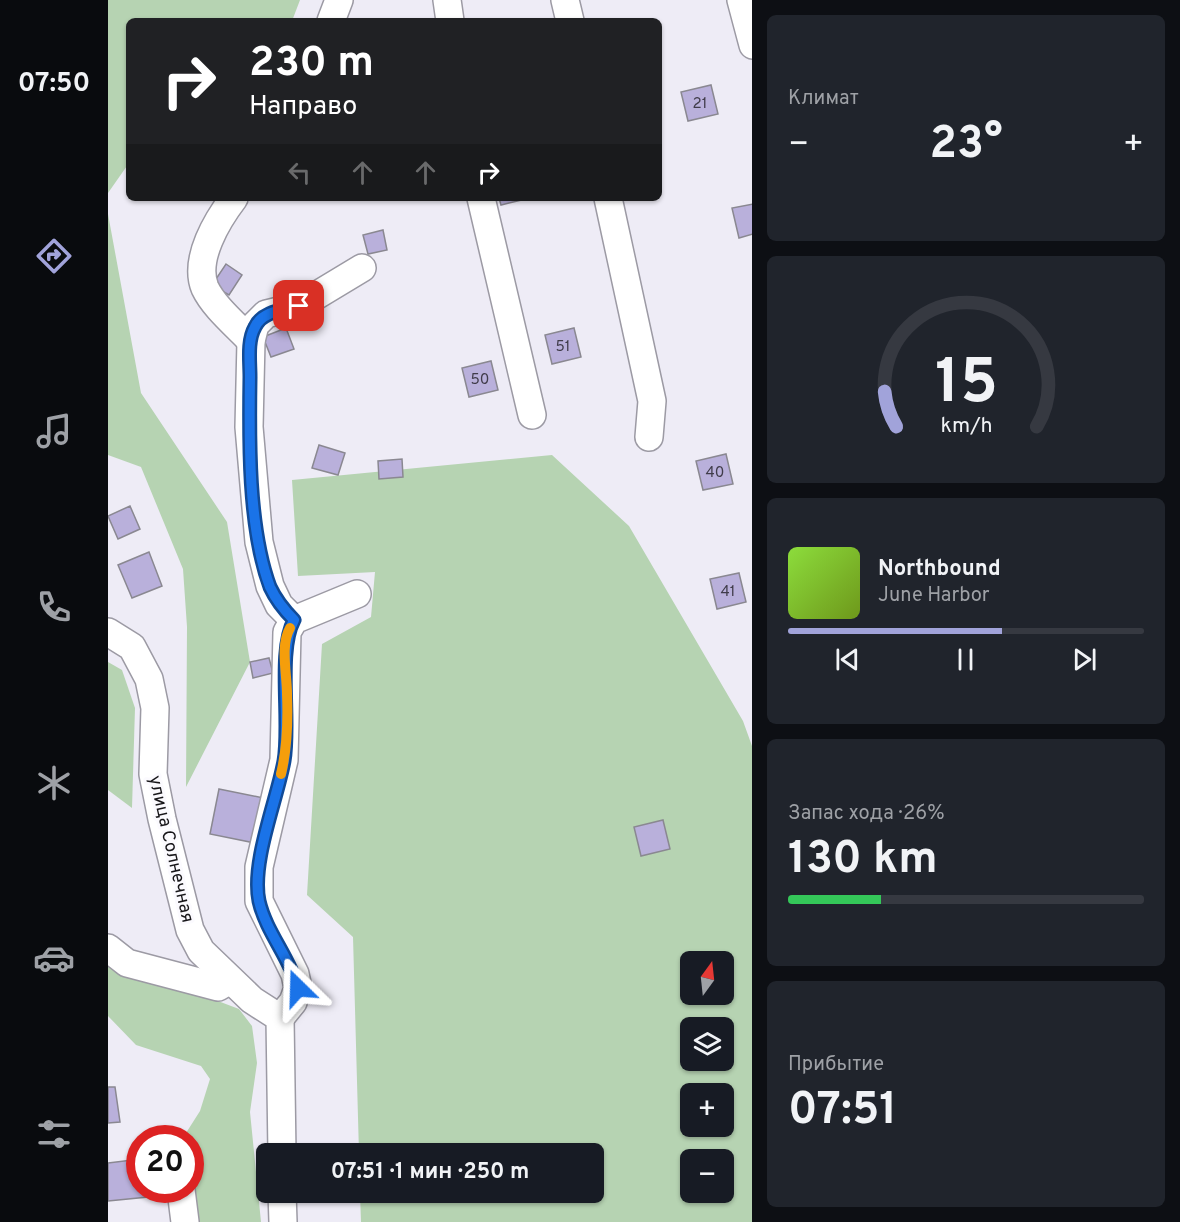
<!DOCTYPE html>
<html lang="ru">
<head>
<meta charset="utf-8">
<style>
  :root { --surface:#171b24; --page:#20242c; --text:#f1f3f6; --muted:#9ea1a6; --line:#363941; --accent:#a1a3da }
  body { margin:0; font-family:Overpass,sans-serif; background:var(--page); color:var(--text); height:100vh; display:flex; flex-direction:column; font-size:22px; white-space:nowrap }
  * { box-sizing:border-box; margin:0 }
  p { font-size:20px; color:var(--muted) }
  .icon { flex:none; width:33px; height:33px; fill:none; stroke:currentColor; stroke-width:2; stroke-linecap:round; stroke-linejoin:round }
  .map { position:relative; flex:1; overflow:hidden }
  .sheet { display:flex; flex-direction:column; gap:15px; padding:15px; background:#0d0f14; width:428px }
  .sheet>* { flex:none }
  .guide { position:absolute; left:18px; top:18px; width:536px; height:183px; border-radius:9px; box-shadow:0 2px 4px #0004; background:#202124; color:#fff; overflow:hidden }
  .needle { width:39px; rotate:15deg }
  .fabs { position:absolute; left:572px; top:951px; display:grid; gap:12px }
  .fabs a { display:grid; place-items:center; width:54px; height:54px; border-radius:9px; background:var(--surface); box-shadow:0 2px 4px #0004; font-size:30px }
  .speed { position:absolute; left:18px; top:1125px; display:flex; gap:12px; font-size:30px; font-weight:700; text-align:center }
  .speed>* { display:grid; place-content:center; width:78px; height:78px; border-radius:50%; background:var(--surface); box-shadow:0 2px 4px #0004; line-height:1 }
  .speed .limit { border:9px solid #d22; background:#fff; color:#111 }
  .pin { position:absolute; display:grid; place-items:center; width:51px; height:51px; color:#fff; margin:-26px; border-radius:12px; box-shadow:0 3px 9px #0006 }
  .me { position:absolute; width:66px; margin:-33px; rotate:338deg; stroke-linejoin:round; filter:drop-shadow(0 0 4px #0008) }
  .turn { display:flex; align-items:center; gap:21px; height:126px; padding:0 24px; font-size:27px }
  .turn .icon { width:78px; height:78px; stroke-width:2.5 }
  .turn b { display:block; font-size:42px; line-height:51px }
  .lanes { display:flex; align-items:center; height:57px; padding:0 24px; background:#0003; justify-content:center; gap:30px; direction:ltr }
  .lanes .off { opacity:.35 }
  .big { font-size:45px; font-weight:700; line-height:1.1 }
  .sheet .widget { flex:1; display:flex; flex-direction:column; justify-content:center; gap:9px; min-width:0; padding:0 21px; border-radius:9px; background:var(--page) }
  .sheet .dial { align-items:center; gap:0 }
  .dial svg { height:156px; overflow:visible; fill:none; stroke:var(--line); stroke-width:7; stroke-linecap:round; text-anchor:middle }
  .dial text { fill:var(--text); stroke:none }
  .song { display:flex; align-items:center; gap:18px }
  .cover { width:72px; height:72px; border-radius:9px; background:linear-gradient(135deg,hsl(90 70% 55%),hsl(80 70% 35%)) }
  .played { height:6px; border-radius:3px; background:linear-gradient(90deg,var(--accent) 60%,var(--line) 60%) }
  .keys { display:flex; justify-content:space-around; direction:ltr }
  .heat { display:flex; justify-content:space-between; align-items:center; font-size:33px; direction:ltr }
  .charge { height:9px; border-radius:4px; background:linear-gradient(90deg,#34c759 26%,var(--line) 0) }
  .trip { position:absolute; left:148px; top:1143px; width:348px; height:60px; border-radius:9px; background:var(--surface); box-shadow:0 2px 4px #0004; font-weight:700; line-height:60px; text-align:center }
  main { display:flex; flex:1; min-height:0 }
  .tabs { display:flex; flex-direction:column; width:108px; justify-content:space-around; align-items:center; background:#090b0e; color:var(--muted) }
  .tabs .icon { width:42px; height:42px }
  .tabs .selected { color:var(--accent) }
  .tabs b { font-size:27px; color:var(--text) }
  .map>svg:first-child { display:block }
</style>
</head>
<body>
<main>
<nav class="tabs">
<b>07:50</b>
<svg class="icon selected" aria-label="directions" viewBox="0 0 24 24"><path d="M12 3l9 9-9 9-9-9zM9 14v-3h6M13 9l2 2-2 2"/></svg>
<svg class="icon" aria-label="music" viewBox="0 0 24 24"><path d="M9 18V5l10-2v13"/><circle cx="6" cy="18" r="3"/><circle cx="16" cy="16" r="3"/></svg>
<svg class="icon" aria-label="phone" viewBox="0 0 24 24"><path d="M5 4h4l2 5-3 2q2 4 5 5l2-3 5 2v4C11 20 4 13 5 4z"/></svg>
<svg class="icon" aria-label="climate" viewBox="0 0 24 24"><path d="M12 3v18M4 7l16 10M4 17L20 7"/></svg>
<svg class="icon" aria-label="car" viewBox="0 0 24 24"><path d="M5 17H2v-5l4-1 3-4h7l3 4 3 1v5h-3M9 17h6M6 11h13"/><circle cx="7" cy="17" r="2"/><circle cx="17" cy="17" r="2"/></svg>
<svg class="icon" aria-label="filters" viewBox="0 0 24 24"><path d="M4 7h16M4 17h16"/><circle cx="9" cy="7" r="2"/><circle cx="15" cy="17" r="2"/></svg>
</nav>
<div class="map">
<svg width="645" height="1222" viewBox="0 0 645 1222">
  <rect width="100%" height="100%" fill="#eeecf6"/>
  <g fill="#b6d3b2" fill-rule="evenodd">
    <polygon points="0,0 192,0 184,21 21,21 21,163 0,193"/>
    <polygon points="0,214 33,393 119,522 142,662 78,787 79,627 75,569 33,467 0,455"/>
    <path d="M 444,455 L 521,526 L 635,721 L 644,746 L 644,1222 L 253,1222 L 252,1193 L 486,1192 L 486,1154 L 251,1153 L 245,937 L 199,895 L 214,644 L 263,617 L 267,572 L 190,576 L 184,480 ZM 582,962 L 615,962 L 615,994 L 582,994 ZM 582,1028 L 615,1028 L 615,1060 L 582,1060 ZM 582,1094 L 615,1094 L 615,1126 L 582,1126 ZM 582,1160 L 615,1160 L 615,1192 L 582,1192 Z"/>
    <polygon points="0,662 14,670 27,708 24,808 0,790"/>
    <polygon points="0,961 58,988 102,998 131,1009 144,1026 149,1063 142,1112 153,1222 86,1222 82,1138 78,1138 78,1133 92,1111 102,1079 93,1066 28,1045 0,1016"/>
  </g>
  <g fill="#b9b0db" stroke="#8a8891" stroke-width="1.5">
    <polygon points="603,85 610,114 580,121 573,92"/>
    <polygon points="391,198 422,198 393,205"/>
    <polygon points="645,204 645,234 631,238 624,208"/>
    <polygon points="275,230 279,250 260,254 255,235"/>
    <polygon points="118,264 134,275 121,295 104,285"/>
    <polygon points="178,328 186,349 163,357 155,337"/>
    <polygon points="466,328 473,357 444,364 437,335"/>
    <polygon points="383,361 390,390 361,397 354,368"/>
    <polygon points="211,445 237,453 230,475 204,468"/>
    <polygon points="618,454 625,484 595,490 588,461"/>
    <polygon points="294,459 295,477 271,479 270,461"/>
    <polygon points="22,506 32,529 10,539 0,516"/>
    <polygon points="41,552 54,586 24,598 10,565"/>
    <polygon points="631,573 638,602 609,609 602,579"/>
    <polygon points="161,658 165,673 145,678 142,662"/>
    <polygon points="111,789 156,798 147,843 102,834"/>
    <polygon points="555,820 562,849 533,856 526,827"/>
    <polygon points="0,1087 7,1087 12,1122 0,1123"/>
    <polygon points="32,1159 32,1190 40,1190 40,1197 0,1201 0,1163"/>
  </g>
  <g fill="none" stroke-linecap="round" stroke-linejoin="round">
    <defs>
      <g id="minor">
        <polyline points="339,0 342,21"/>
        <polyline points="457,0 462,21"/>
        <polyline points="633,0 645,45"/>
        <polyline points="223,21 231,0"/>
        <path d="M 126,198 C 110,219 85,259 97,288 C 106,307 128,325 143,341"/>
        <polyline points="373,198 424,415"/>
        <polyline points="500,198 544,401 541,437"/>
        <polyline points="186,620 171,605 162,586 151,542 141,427 143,341 147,325 158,314 191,306 254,268"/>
        <polyline points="0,632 24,647 41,679 47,708 45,774 54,819 82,930 93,951 144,1000 172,1018 174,1154"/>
        <polyline points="0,948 19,963 110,987 122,980"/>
        <polyline points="172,1018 185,1002 190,988 187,974 151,901 151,867 176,760 179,632 186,620 249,594"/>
        <polyline points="73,1190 77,1222"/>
        <polyline points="174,1192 175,1222"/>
      </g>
    </defs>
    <use href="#minor" stroke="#9c9aa4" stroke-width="30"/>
    <use href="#minor" stroke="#fff" stroke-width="27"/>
  </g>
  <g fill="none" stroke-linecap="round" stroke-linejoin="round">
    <defs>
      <path id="route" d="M 190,988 C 182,958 158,932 151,901 C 143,862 169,800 176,761 C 183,722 169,651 186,620 C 176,610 168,600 162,587 C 140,528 141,439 142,377 C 142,361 139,341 147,327 C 154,311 176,310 191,306"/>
    </defs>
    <use href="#route" stroke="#114b97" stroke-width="15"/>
    <use href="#route" stroke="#1a73e8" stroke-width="10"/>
    <path stroke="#f59e0b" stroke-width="10" d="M 173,774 C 179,749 180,719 179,694 C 179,674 172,645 182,628"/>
  </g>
  <g text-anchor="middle" stroke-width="6" stroke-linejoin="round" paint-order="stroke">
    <g font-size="15" fill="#403c4a">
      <text x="592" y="108">21</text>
      <text x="455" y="351">51</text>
      <text x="372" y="384">50</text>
      <text x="607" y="477">40</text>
      <text x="620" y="596">41</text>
    </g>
    <g font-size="18" fill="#171619" stroke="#fbfafe">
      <text transform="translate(64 849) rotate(77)" y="6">улица Солнечная</text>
    </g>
  </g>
</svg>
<div class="fabs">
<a><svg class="needle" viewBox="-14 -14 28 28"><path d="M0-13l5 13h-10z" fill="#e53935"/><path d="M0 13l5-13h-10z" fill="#9ea1a6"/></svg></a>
<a><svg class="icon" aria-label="layers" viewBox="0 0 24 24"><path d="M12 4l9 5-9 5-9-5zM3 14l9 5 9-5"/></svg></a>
<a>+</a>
<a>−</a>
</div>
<div class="speed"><div class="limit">20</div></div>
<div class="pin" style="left:191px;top:306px;background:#d93025"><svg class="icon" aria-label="arrive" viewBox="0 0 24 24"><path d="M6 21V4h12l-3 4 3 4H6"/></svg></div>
<svg class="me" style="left:190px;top:988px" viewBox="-20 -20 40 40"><path d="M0-17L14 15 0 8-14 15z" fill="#1a73e8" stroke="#fff" stroke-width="4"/></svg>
<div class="trip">07:51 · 1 мин · 250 m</div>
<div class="guide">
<div class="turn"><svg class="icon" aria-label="right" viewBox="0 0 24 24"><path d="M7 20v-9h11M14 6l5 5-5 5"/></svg><div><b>230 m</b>Направо</div></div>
<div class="lanes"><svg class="icon off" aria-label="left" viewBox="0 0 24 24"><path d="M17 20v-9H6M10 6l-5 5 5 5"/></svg><svg class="icon off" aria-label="ahead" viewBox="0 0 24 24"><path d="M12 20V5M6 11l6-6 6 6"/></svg><svg class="icon off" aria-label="ahead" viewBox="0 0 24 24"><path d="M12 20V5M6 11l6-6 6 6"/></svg><svg class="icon" aria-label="right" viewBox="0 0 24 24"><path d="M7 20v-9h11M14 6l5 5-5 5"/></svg></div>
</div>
</div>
<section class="sheet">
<div class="widget"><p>Климат</p>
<div class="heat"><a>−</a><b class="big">23°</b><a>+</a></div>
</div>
<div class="widget dial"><svg viewBox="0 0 100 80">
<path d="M14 69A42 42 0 1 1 86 69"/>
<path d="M14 69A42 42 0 0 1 8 51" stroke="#a1a3da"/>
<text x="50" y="56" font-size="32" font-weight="700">15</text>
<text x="50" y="72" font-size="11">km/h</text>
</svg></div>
<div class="widget">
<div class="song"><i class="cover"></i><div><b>Northbound</b><p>June Harbor</p></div></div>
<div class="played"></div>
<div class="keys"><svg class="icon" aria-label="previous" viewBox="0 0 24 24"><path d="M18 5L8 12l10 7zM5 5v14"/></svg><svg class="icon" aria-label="pause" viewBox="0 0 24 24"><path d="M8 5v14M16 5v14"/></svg><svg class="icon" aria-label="next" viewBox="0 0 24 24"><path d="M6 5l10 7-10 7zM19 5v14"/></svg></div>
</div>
<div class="widget"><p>Запас хода · 26%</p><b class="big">130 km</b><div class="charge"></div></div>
<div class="widget"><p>Прибытие</p><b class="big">07:51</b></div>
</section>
</main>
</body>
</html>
